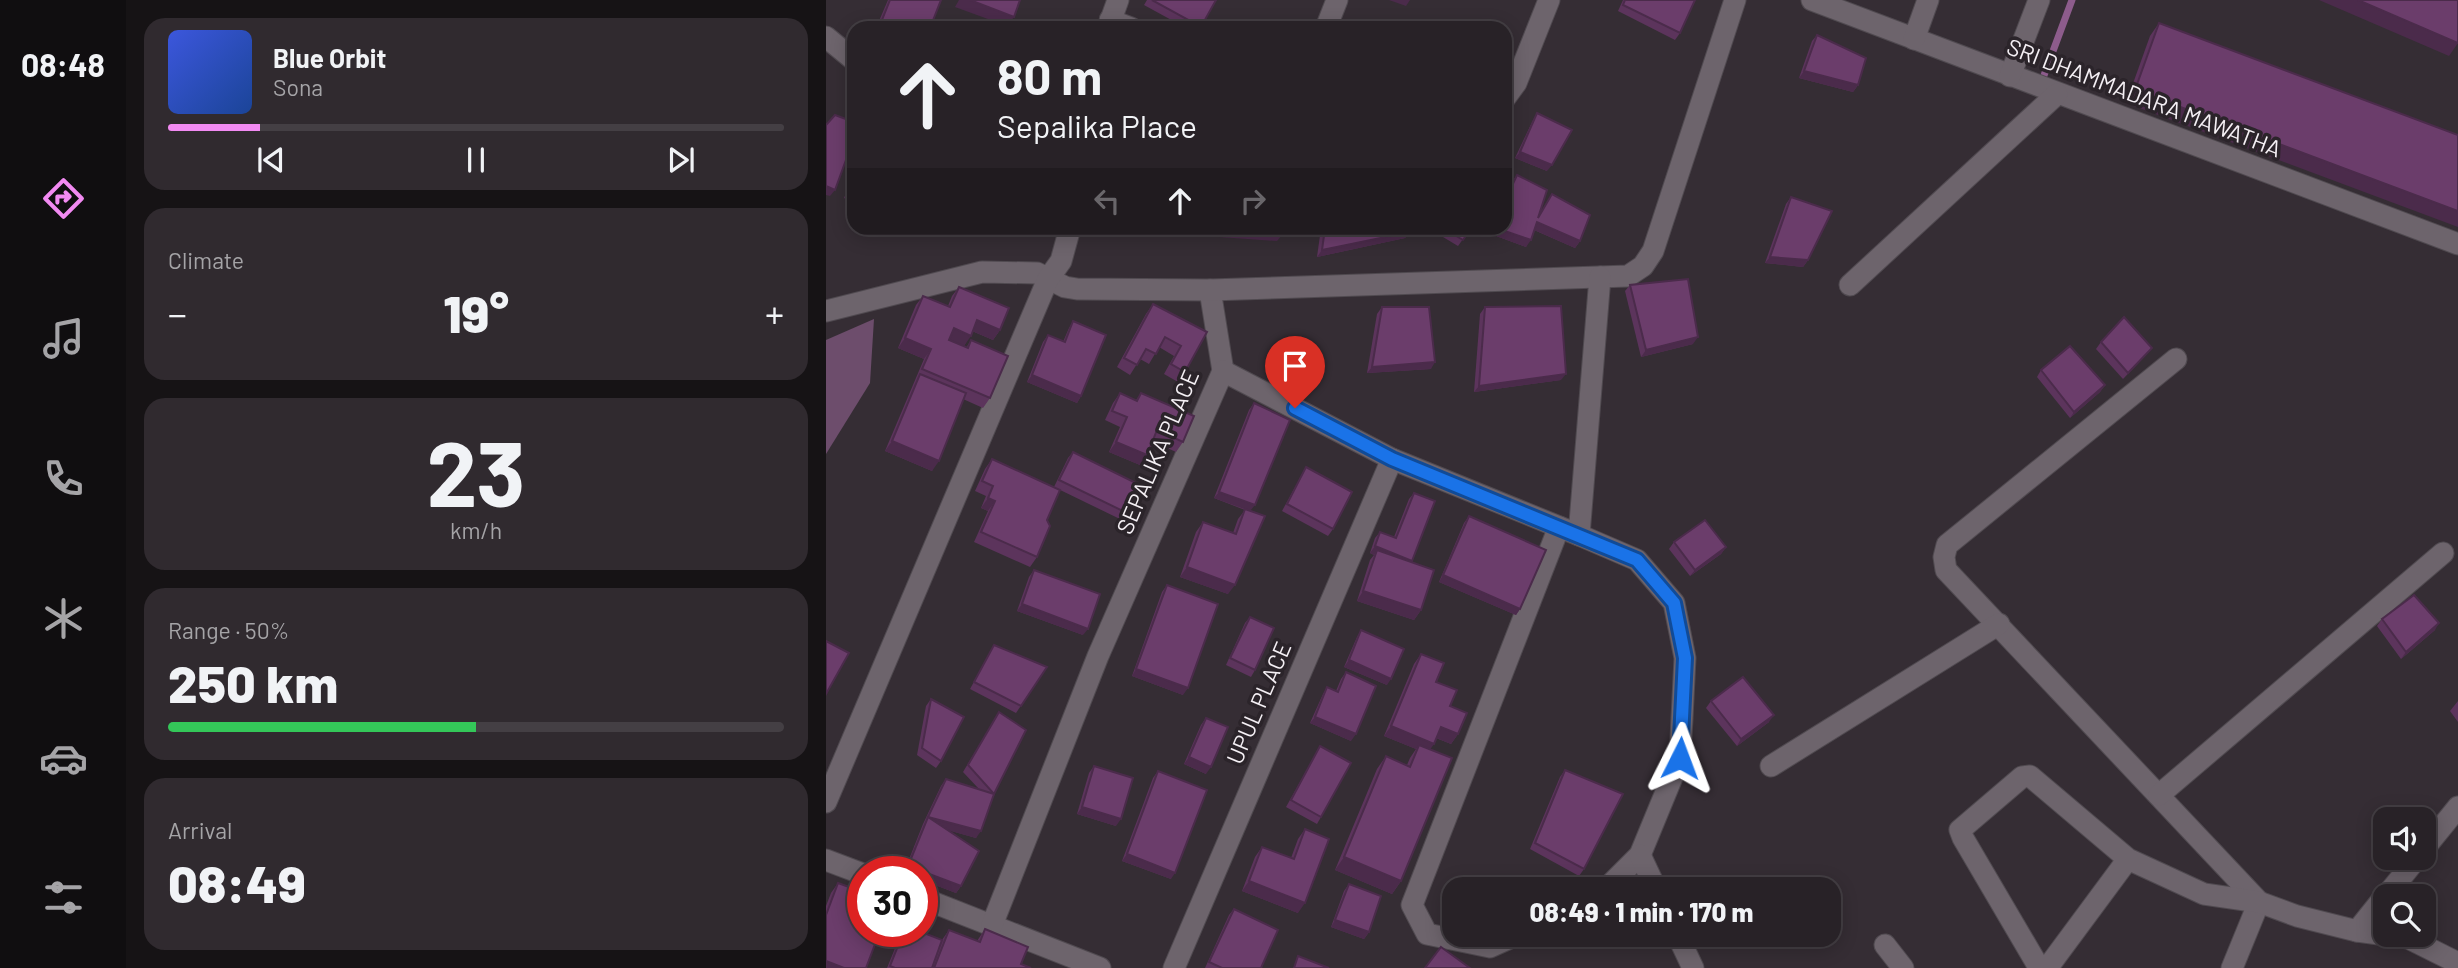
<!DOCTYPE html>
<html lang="en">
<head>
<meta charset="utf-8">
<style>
  :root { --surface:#282227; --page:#302a2f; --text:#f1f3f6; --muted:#a5a4a7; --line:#443f44; --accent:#f28af2 }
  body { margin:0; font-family:Barlow,sans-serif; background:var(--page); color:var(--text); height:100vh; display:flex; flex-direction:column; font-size:26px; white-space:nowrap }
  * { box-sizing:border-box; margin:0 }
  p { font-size:23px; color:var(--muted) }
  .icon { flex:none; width:38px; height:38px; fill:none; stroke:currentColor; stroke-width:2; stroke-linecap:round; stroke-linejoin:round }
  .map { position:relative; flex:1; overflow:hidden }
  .details { display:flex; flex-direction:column; gap:18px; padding:18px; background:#161315; width:700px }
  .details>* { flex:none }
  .hud { position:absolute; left:21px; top:21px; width:665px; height:214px; border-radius:21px; box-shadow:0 4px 18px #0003,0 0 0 2px var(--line); background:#282227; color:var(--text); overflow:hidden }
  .controls { position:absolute; left:1547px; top:807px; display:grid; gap:14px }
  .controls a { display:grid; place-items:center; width:63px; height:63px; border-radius:14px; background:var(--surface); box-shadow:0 4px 18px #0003,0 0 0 2px var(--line); font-size:35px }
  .speed { position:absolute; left:21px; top:856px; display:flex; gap:14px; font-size:35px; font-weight:700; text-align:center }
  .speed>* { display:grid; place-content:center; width:91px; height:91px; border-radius:50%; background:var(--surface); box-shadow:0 4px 18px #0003,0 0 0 2px var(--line); line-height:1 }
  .speed .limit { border:10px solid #d22; background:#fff; color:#111 }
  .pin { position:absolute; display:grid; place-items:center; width:60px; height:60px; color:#fff; margin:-72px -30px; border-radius:50% 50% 50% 0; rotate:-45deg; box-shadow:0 0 7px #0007 }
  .pin .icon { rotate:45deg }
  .me { position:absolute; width:77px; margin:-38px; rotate:3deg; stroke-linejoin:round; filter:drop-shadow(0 0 5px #0008) }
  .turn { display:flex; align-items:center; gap:24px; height:147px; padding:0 35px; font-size:32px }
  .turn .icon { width:91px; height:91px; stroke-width:2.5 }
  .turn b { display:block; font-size:49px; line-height:60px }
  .lanes { display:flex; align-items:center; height:66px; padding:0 35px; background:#0003; justify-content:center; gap:35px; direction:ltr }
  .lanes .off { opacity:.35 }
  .big { font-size:52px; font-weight:800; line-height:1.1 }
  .details .tile { flex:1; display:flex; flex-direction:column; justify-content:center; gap:10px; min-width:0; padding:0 24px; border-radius:21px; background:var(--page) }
  .details .dial { align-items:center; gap:0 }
  .dial b { font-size:91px; line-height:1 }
  .song { display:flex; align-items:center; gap:21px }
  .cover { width:84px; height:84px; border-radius:10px; background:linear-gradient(135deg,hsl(230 70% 55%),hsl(220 70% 35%)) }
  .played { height:7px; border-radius:4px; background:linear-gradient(90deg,var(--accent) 15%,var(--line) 15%) }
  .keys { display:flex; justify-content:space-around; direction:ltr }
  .heat { display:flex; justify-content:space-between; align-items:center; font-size:38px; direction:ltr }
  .charge { height:10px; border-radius:5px; background:linear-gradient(90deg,#34c759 50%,var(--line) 0) }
  .trip { position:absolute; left:616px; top:877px; width:399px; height:70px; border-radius:21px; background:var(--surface); box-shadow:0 4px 18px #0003,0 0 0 2px var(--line); font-weight:800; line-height:70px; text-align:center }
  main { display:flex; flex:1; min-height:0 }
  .dock { display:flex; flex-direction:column; width:126px; justify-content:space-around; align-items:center; background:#100e10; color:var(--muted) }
  .dock .icon { width:49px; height:49px }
  .dock .active { color:var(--accent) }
  .dock b { font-size:32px; color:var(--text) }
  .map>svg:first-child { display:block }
</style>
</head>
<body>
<main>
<nav class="dock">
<b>08:48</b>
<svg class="icon active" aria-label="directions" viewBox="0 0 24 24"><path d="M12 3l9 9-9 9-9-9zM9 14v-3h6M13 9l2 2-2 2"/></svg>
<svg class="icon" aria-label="music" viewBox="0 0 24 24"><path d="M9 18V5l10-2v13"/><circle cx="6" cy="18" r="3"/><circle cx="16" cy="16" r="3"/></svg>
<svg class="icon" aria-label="phone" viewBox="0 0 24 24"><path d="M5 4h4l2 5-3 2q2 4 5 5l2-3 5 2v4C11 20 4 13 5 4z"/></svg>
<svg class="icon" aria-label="climate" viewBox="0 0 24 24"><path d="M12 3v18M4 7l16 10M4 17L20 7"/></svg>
<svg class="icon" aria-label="car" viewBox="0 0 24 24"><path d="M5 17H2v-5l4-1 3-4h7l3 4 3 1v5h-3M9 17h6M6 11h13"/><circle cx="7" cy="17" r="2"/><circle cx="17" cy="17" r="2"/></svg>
<svg class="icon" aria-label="filters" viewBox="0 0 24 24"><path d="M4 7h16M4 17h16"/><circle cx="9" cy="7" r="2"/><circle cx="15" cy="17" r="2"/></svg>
</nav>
<section class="details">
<div class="tile">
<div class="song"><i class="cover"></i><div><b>Blue Orbit</b><p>Sona</p></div></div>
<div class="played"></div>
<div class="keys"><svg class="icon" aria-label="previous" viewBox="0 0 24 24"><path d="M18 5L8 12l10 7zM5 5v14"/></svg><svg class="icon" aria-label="pause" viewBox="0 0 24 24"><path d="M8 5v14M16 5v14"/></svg><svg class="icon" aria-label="next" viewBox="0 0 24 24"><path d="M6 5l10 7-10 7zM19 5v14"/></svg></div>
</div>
<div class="tile"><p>Climate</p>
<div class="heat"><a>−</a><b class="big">19°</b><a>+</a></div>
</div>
<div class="tile dial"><b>23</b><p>km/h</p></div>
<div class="tile"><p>Range · 50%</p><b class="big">250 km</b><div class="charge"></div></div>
<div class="tile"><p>Arrival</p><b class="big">08:49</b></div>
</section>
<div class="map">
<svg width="1632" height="968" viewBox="0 0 1632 968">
  <rect width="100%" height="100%" fill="#352d34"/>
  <polygon fill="#6d4d6c" points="48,319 44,383 0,454 0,340"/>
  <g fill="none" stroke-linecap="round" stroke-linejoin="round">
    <polyline stroke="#8d5c8c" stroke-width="7" points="1217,78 1246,0"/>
    <defs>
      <g id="minor">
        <polyline points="986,0 1632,244"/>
        <polyline points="284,20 305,28"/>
        <polyline points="282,28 292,0"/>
        <polyline points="500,28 511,0"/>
        <polyline points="0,37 28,60"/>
        <polyline points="1088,39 1102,0"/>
        <polyline points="1184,76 1213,0"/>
        <polyline points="679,98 690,83 723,0"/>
        <polyline points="1024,285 1231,94"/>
        <polyline points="384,290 397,371"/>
        <polyline points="0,311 156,272 211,273 239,287 251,289 384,290 802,276 817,266 827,251 909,0"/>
        <polyline points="1350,359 1121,545 1118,557 1120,570 1433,902 1406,968"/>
        <polyline points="753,535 811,560 848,603 859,658 854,758 814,855 780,889"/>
        <polyline points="945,766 1173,624"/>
        <polyline points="1333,795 1617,553"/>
        <polyline points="0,802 222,279 235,261 244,228"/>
        <polyline points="1598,849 1632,807"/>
        <polyline points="814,855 830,889"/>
        <polyline points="1302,859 1222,967 1216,968 1211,964 1137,838 1134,830 1196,777 1204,776 1302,859 1378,894 1433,902 1471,916 1531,931 1582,938 1632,963"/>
        <polyline points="0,860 37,874"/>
        <polyline points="1560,896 1591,858"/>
        <polyline points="96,898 274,968"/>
        <polyline points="166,925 272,656 397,371 566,459 753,535 774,277"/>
        <polyline points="1531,931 1559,896"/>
        <polyline points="693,934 664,947 601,934 586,905 733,527"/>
        <polyline points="851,934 867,968"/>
        <polyline points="1059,945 1077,968"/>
        <polyline points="348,968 566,459"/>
      </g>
    </defs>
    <use href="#minor" stroke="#504a50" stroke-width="23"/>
    <use href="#minor" stroke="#6d646c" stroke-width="21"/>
  </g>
  <g fill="#5c345c">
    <polygon points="62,0 115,0 104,28 50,28"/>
    <polygon points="321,0 390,0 374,28 360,28 318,5"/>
    <polygon points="797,0 869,0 854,33 849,40 792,11"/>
    <polygon points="1333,23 1632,135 1300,103 1324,36"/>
    <polygon points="991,35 1032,85 1027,92 973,78 986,41"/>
    <polygon points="711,113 721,171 689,158 707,120"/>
    <polygon points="28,174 28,203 18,198"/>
    <polygon points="691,175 713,215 726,194 754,241 749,248 708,230 700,247 662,233 665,228 679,228 679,197 686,182"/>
    <polygon points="965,197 982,260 977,267 939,263 960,204"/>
    <polygon points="495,228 582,228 584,232 579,238 491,257"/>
    <polygon points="602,228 645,228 632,246"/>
    <polygon points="804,285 867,344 815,357 799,291"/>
    <polygon points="133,287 174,330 167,340 146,331 138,346 123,339 123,340 140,348 145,340 164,398 157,408 137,399 106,471 59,451 98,359 72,348 90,305 97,296 122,306 126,296"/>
    <polygon points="327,304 381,332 359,372 352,382 338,374 348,356 333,347 323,364 314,359 304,375 291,367 320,314"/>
    <polygon points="556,307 605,369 541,373 551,314"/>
    <polygon points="659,307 735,380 648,392 654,314"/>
    <polygon points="247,321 255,396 251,403 201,382 217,342 222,335 237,342 243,328"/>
    <polygon points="1275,342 1321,354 1297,379 1270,349"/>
    <polygon points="1215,370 1279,385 1274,392 1244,418 1211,377"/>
    <polygon points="294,393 310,400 315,393 357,442 350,452 326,441 321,455 314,465 283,452 294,427 279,420 287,403"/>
    <polygon points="428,403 424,511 402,594 354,577 370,532 377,522 407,533 412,519 419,510 388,498 423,410"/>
    <polygon points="247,452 301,513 296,520 228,487 242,458"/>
    <polygon points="166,459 221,520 211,557 204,567 148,542 162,511 155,508 160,496 149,491 159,469"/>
    <polygon points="480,467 507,529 502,536 456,511"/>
    <polygon points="588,493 585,562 595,610 588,620 531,601 544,560 548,555 544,553 549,538 554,532 568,537 583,499"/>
    <polygon points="643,516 694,609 690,615 613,582 638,523"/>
    <polygon points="848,542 900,547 895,554 864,576 843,549"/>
    <polygon points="208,570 257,635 191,611 203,577"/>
    <polygon points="341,585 357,695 306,676 336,592"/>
    <polygon points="424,617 429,670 425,677 400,665 419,623"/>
    <polygon points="1556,619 1609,630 1575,659 1551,626"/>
    <polygon points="535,630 561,685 518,667 531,637"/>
    <polygon points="168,645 221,667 190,713 144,689"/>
    <polygon points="595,654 624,706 632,734 625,744 610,738 604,749 575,881 566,894 509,870 551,769 560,756 581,765 584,758 590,749 558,736 588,664"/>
    <polygon points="520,672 525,741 484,723 497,694 501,687 510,691 515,679"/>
    <polygon points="105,699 115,761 110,768 91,755 100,706"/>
    <polygon points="885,701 943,722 911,746 880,708"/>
    <polygon points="1632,701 1632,722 1624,711"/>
    <polygon points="173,712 168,794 150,838 122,830 135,886 130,893 96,880 96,872 78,872 97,824 115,786 120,779 153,789 137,772"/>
    <polygon points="380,718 380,774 358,764 375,725"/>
    <polygon points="494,746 495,817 491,824 460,807"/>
    <polygon points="268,766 290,826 251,814 263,773"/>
    <polygon points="739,770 758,869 753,876 704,849 734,777"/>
    <polygon points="332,771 345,879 296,861 327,778"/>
    <polygon points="479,829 472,913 416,891 429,857 436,847 465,858 472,839"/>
    <polygon points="12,883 0,968 0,906 5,893"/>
    <polygon points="523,884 543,932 538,939 505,927 518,891"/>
    <polygon points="408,909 435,968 379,968 403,915"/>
    <polygon points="159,929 195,964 205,968 61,968 76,931 93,931 116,940 123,930 151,941"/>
  </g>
  <g fill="#4b2b4b">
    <polygon points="133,0 144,0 188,17 181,26 129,7"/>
    <polygon points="563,0 584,0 580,6"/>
    <polygon points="1493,0 1532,0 1632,43 1623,56"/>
    <polygon points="978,71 1032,85 1027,92 973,78"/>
    <polygon points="1309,90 1632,211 1632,227 1300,103"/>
    <polygon points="694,152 726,165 721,171 689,158"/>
    <polygon points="0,186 9,190 4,196 0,195"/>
    <polygon points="711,222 754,241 749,248 706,229"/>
    <polygon points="666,228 670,228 705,240 700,247 662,233"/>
    <polygon points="398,231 456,235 451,241 393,237"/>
    <polygon points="584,232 579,238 491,257 496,250"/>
    <polygon points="944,257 982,260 977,267 939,263"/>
    <polygon points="151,320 174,330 167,340 144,330"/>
    <polygon points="128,328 145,336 138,346 121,338"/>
    <polygon points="872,337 867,344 815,357 820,350"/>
    <polygon points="79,338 105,349 98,359 72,348"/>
    <polygon points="609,362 605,369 541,373 546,367"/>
    <polygon points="740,374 735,380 648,392 653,386"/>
    <polygon points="206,375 255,396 251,403 201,382"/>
    <polygon points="1279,385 1274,392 1244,418 1248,412"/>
    <polygon points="66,441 113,461 106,471 59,451"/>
    <polygon points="290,442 321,455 314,465 283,452"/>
    <polygon points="393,492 429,505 424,511 388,498"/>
    <polygon points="162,498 169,501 162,511 155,508"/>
    <polygon points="549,546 586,561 581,568 551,550 548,555 544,553"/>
    <polygon points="900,547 895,554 864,576 869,570"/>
    <polygon points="361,567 409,585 402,594 354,577"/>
    <polygon points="617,575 694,609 690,615 613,582"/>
    <polygon points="537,591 595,610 588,620 531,601"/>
    <polygon points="196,604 262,629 257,635 191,611"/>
    <polygon points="1613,623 1609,630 1575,659 1580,652"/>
    <polygon points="523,660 565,679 561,685 518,667"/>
    <polygon points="310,669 362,688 357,695 306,676"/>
    <polygon points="948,715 943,722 911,746 915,739"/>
    <polygon points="489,717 530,734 525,741 484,723"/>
    <polygon points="565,726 608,744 601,754 593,745 590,749 558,736"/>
    <polygon points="615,727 632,734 625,744 608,737"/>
    <polygon points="363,757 385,767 380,774 358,764"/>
    <polygon points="256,807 295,819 290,826 251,814"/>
    <polygon points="102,817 155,831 150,838 99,824"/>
    <polygon points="301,854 349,873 345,879 296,861"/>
    <polygon points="518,857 575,881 566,894 509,870"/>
    <polygon points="82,866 135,886 130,893 96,880 96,872 78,872"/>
    <polygon points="423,881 479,903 472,913 416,891"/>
    <polygon points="509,920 543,932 538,939 505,927"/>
    <polygon points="0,961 18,968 0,968"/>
  </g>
  <g fill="#6b3d6b" stroke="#4b2b4b" stroke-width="2">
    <polygon points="64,0 115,0 104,28 61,28 54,25"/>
    <polygon points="144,0 194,0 188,17"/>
    <polygon points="326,0 390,0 375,27"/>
    <polygon points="799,0 869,0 854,33 797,5"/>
    <polygon points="1532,0 1632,0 1632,43"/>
    <polygon points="1333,23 1632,135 1632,211 1309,90"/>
    <polygon points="991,35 1040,58 1032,85 978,71"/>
    <polygon points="711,113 746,130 726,165 694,152"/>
    <polygon points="9,115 28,122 28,138 9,190 0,186 0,125"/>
    <polygon points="691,175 721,190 712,218 726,194 764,215 754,241 711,222 705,240 670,228 679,228 679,201"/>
    <polygon points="28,179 28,194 23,191"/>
    <polygon points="965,197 1006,211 982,260 944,257"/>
    <polygon points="399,228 456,228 456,235 398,231"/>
    <polygon points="499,228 582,228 584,232 496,250"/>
    <polygon points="617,228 645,228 637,240"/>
    <polygon points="862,279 872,337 820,350 804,285"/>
    <polygon points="133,287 183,308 174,330 151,320 145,336 128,328 123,340 142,348 145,340 182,356 164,398 96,369 105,349 79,338 97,296 124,307"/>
    <polygon points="327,304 381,332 359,372 345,364 355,346 339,337 330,354 320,349 311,365 298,358"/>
    <polygon points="735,306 740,374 653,386 659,307"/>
    <polygon points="556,307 603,307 609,362 546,367"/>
    <polygon points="1298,317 1326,348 1302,373 1275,342"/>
    <polygon points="247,321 280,335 255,396 206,375 222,335 239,342"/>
    <polygon points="1244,346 1279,385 1248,412 1215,370"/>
    <polygon points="94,374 140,393 113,461 66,441"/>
    <polygon points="294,393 311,401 315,393 368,416 357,442 331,430 321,455 290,442 301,417 286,411"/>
    <polygon points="428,403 464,420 429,505 393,492"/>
    <polygon points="247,452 314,485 301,513 233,480"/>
    <polygon points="166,459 234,490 221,520 224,526 211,557 155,532 169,501 162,498 167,486 156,481"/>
    <polygon points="480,467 526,492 507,529 461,504"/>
    <polygon points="588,493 609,501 586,561 549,546 554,532 570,538"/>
    <polygon points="419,509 439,516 409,585 361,567 377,522 410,534"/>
    <polygon points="643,516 720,550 694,609 617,575"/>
    <polygon points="879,520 900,547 869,570 848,542"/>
    <polygon points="551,550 608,570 595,610 537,591"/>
    <polygon points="208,570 274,594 262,629 196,604"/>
    <polygon points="341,585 392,604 362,688 310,669"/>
    <polygon points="1588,595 1613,623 1580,652 1556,619"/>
    <polygon points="424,617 448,628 429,670 404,658"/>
    <polygon points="535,630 578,649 565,679 523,660"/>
    <polygon points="0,641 23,653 0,694"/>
    <polygon points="168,645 221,667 195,706 148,682"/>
    <polygon points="595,654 618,663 610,682 631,690 624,706 641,713 632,734 615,727 608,744 565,726"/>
    <polygon points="520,672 550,686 530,734 489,717 501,687 512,692"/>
    <polygon points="917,677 948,715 915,739 885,701"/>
    <polygon points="105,699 138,717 115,761 96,748"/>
    <polygon points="173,712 200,730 168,794 142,765"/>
    <polygon points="380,718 402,727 385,767 363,757"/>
    <polygon points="593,745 626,758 575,881 518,857 560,756 584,767"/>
    <polygon points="494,746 525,763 495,817 465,800"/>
    <polygon points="268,766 307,778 295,819 256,807"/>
    <polygon points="739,770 797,794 758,869 709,843"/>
    <polygon points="332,771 381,790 349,873 301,854"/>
    <polygon points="120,779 168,794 155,831 102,817"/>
    <polygon points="102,817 153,851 135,886 82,866"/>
    <polygon points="479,829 503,839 479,903 423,881 436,847 468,859"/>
    <polygon points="12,883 37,892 37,931 54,931 40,968 18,968 0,961 0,915"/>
    <polygon points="523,884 555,896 543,932 509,920"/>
    <polygon points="408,909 452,930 435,968 396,968 383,962"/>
    <polygon points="159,929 202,947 195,964 205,968 108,968 123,930 154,942"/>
    <polygon points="78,931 93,931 116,940 106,968 69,968 64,966"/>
    <polygon points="615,947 644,968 599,968"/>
    <polygon points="472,956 503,968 468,968"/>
  </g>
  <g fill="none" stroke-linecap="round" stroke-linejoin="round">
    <defs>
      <polyline id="route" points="469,408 566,459 811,560 848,603 859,658 854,758"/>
    </defs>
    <use href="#route" stroke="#114b97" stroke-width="18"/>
    <use href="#route" stroke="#1a73e8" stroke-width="12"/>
  </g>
  <g text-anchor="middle" stroke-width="7" stroke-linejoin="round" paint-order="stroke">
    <g font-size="23" fill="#f5f0f5" stroke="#2b242a">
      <text transform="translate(1318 98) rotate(21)" y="8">SRI DHAMMADARA MAWATHA</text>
      <text transform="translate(332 452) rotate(-67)" y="8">SEPALIKA PLACE</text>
      <text transform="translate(433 703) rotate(-67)" y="8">UPUL PLACE</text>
    </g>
  </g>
</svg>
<div class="controls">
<a><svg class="icon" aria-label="sound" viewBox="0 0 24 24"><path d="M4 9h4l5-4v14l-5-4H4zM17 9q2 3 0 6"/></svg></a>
<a><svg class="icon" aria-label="search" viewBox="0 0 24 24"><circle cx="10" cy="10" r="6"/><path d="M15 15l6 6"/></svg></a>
</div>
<div class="speed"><div class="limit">30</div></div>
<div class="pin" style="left:469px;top:408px;background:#d93025"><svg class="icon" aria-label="arrive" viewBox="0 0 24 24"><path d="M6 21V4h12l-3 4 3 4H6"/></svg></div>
<svg class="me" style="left:854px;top:758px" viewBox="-20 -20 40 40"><path d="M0-17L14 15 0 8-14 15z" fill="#1a73e8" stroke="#fff" stroke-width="4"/></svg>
<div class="trip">08:49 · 1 min · 170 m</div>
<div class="hud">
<div class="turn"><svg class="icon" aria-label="ahead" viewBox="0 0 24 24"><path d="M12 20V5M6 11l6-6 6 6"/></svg><div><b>80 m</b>Sepalika Place</div></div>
<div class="lanes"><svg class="icon off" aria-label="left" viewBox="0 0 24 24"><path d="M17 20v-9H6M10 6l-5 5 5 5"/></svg><svg class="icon" aria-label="ahead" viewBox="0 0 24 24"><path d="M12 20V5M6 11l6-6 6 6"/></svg><svg class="icon off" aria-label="right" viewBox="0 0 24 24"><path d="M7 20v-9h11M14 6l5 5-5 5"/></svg></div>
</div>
</div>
</main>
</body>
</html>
